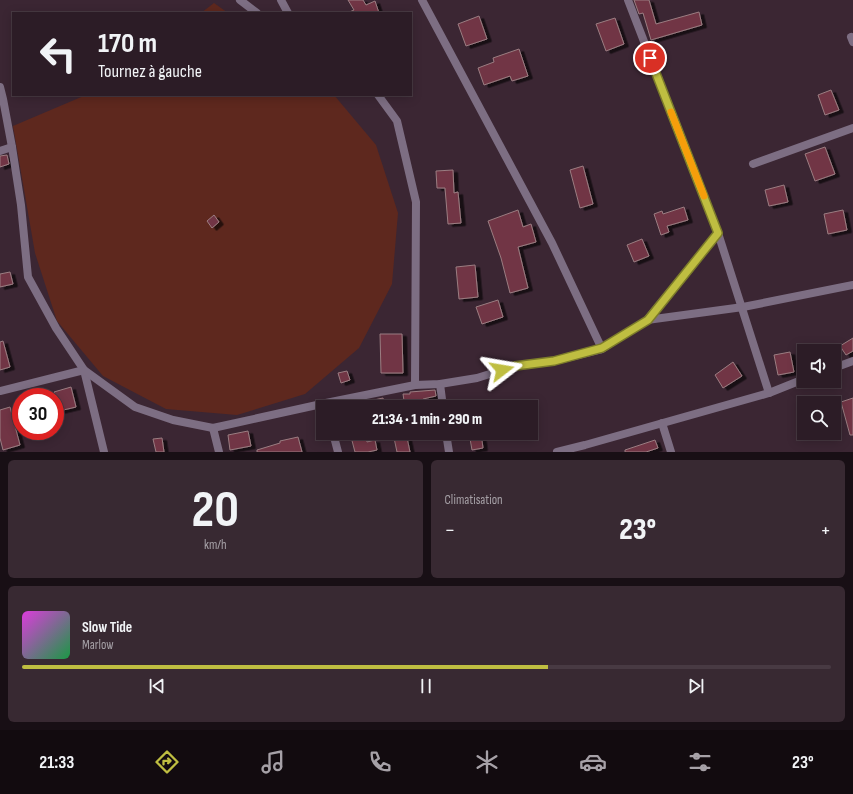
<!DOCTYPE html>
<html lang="fr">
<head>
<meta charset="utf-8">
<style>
  :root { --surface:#2c1c26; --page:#382932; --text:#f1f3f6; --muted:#a6a1a7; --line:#483a43; --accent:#bfbe41 }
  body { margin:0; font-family:"Sofia Sans Condensed",sans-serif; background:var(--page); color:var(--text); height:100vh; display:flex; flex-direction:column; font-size:15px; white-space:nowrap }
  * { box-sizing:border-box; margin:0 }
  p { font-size:13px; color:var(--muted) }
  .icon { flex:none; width:22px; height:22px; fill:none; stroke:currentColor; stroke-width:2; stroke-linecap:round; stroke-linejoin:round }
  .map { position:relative; height:452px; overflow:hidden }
  .details { display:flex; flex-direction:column; gap:8px; padding:8px; background:#180f15; flex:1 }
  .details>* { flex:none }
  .top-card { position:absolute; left:12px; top:12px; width:400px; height:84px; border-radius:0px; box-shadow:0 2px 10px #0003,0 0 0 1px var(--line); background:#2c1c26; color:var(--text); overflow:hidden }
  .buttons { position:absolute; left:797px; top:344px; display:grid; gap:8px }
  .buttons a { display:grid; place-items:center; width:44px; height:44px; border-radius:0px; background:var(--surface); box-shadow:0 2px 10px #0003,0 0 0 1px var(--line); font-size:20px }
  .speed { position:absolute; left:12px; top:388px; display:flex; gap:8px; font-size:20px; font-weight:700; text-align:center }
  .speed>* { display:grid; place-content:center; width:52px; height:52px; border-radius:50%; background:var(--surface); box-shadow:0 2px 10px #0003,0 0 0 1px var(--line); line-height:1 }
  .speed .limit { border:6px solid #d22; background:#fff; color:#111 }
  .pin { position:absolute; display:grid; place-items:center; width:34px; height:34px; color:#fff; margin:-17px; border:2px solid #fff; border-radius:50%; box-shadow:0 1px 4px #0007 }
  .me { position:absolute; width:44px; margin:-22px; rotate:76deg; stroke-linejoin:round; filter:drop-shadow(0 0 3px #0008) }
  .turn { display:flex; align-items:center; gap:14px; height:84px; padding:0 20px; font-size:18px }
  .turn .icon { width:52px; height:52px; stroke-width:2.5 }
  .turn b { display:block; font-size:28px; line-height:34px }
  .big { font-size:30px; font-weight:800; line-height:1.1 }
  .details .tile { flex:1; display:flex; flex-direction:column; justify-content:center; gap:6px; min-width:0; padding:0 14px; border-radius:6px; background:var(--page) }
  .details .dial { align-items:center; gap:0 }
  .dial b { font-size:52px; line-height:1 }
  .song { display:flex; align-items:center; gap:12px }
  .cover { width:48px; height:48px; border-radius:6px; background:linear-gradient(135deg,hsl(300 70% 55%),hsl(140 70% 35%)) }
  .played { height:4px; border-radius:2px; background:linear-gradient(90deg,var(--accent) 65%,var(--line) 65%) }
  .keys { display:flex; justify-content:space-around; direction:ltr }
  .heat { display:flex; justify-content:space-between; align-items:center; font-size:22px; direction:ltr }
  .details .tiles { flex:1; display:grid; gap:8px; grid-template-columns:1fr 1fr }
  .tile:last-child { grid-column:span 2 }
  .trip { position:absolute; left:316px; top:400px; width:222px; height:40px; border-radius:0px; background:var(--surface); box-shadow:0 2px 10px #0003,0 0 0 1px var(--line); font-weight:800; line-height:40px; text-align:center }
  .dock { display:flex; height:64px; justify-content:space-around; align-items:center; background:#120b0f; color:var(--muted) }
  .dock .icon { width:28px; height:28px }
  .dock .selected { color:var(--accent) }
  .dock b { font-size:18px; color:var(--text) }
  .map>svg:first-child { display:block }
</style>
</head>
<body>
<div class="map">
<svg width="853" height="452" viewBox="0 0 853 452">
  <defs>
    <filter id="shadow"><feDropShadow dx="4.5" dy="2.5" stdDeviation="0" flood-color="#0009"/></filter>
  </defs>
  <rect width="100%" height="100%" fill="#3b2633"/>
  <g fill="#5e281e">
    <polygon points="214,3 228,13 201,13"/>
    <polygon points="86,95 334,95 376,145 398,213 392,284 359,348 305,394 237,415 166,409 103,376 57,321 35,253 13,126"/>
  </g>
  <g fill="#713644" stroke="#9b7d82" filter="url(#shadow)">
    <polygon points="348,0 363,0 366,5 375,1 379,13 347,13 354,10"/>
    <polygon points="634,0 649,0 656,24 699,12 702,25 651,40 643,13 639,14"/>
    <polygon points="479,16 487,39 466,46 458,24"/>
    <polygon points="615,18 624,44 606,51 596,24"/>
    <polygon points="519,49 528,76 512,81 510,76 484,85 478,68 494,62 493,58"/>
    <polygon points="831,90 839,110 825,115 818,95"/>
    <polygon points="825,147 835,174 815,181 805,154"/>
    <polygon points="7,155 9,164 0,167 0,156"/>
    <polygon points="583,166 593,204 580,208 570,170"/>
    <polygon points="453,170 454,193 458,192 461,223 448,224 445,188 437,188 436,171"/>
    <polygon points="784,185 788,202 769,206 765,190"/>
    <polygon points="684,207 688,220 667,226 669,232 661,235 654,214 662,211 663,214"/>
    <polygon points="518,210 523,227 531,224 536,242 518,247 528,288 510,293 501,258 488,221"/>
    <polygon points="843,210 847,230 828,234 824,214"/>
    <polygon points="214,215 219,222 212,228 207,221"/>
    <polygon points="642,239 649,256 634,262 627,245"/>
    <polygon points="475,265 478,297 459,299 456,267"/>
    <polygon points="10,272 13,284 0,287 0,274"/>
    <polygon points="498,300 503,317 482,324 476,307"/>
    <polygon points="380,334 402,334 403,373 381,373"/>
    <polygon points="853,338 853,351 846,355 840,346"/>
    <polygon points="3,341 10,367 0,370 0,342"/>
    <polygon points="790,352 794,372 778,375 774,355"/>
    <polygon points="733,362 742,376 723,388 715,375"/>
    <polygon points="347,371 350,380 341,383 338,373"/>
    <polygon points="71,387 76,407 55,412 55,396 54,392"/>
    <polygon points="435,390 436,396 423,399 424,407 405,407 403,394 410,394 410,392"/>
    <polygon points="383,398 385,407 360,407 360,403"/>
    <polygon points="853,398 853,435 850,435 841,402"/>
    <polygon points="10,407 20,445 3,450 0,438 0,410"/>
    <polygon points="248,431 251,446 230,450 228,435"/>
    <polygon points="350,433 365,433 367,442 375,440 377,450 368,452 355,452"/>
    <polygon points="393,433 406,433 410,452 397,452"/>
    <polygon points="469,433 481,433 483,448 472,450"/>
    <polygon points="298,437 302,452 257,452 257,450 280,443 280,441"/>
    <polygon points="162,438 164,452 156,452 153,439"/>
    <polygon points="655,440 658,448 646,452 625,452 625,450"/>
  </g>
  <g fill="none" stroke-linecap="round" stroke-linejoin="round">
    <g stroke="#7d6e83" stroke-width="8">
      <polyline points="240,0 257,13"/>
      <polyline points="281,0 288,13"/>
      <polyline points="422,0 552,243 602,349"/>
      <polyline points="628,0 718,233 647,320"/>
      <polyline points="851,37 853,42"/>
      <polyline points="0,87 3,99 12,147 21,205 28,277 56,328 84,370 104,452"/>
      <polyline points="378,95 397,121 416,202 415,385"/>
      <polyline points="0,151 12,147"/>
      <polyline points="753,164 853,128"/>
      <polyline points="718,233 769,393"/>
      <polyline points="834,368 853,361"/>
      <polyline points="440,384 443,407"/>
      <polyline points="0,391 84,370 135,407 173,420 213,428 326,403 415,385 440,384 477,378 515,366 554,361 602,349 647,320 743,307 853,285"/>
      <polyline points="662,423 671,452"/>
      <polyline points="213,428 219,452"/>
      <polyline points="333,433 338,452"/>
      <polyline points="446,433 449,452"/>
      <polyline points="557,452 585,445 769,393 804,379"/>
    </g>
  </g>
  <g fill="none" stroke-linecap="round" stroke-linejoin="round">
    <defs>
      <polyline id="route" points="502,370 515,366 554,361 602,348 648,320 718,233 650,58"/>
    </defs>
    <use href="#route" stroke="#7c7c2a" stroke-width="10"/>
    <use href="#route" stroke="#bfbe41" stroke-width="7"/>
    <polyline stroke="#f59e0b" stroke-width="7" points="671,112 704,196"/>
  </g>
</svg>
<div class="buttons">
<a><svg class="icon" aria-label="sound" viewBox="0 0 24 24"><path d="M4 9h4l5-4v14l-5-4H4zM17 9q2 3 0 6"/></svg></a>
<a><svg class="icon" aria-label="search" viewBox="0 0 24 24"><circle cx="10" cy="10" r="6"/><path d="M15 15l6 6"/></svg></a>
</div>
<div class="speed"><div class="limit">30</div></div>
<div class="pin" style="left:650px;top:58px;background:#d93025"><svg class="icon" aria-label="arrive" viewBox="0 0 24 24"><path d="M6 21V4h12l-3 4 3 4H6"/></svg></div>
<svg class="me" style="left:502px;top:370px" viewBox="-20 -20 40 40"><path d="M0-17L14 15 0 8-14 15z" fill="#bfbe41" stroke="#fff" stroke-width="4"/></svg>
<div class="trip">21:34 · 1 min · 290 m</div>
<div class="top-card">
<div class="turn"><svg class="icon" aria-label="left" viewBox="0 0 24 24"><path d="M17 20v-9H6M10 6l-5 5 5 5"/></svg><div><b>170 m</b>Tournez à gauche</div></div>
</div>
</div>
<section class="details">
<div class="tiles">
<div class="tile dial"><b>20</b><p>km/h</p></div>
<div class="tile"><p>Climatisation</p>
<div class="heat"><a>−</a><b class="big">23°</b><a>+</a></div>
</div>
<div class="tile">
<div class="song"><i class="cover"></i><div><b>Slow Tide</b><p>Marlow</p></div></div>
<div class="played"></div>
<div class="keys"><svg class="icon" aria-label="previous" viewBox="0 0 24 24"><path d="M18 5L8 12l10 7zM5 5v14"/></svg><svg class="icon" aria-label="pause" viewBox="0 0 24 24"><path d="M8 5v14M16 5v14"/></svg><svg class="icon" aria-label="next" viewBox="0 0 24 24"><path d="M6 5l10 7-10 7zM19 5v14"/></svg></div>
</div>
</div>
</section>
<nav class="dock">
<b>21:33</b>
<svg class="icon selected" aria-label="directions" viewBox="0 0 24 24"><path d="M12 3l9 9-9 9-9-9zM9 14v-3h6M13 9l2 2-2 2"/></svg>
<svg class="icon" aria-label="music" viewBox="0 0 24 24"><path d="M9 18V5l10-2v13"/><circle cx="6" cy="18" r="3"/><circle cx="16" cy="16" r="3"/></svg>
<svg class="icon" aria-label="phone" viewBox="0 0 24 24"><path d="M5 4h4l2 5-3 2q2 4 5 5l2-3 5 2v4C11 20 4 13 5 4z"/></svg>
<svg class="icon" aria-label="climate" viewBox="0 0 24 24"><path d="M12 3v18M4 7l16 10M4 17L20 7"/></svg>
<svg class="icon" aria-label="car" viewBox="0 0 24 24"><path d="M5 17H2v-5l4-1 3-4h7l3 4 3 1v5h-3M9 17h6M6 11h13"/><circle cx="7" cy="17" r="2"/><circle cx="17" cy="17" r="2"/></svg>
<svg class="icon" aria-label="filters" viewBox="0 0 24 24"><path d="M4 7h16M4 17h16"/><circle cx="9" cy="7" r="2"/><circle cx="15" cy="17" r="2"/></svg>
<b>23°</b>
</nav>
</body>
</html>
